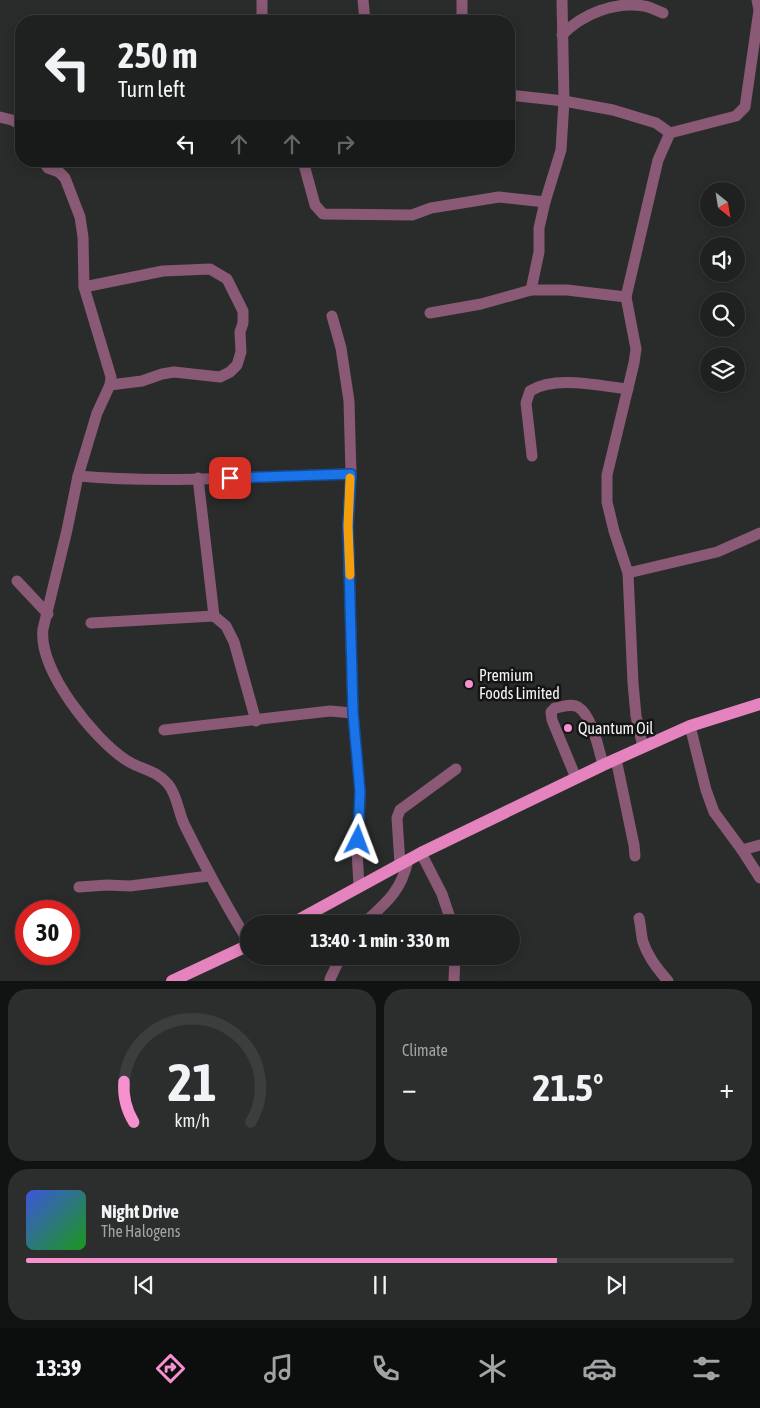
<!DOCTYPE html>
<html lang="en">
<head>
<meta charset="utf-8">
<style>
  :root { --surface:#1f2120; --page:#2c2e2d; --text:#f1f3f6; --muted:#a1a3a5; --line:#3c3e3e; --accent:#f790ce }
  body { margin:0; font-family:"Asap Condensed",sans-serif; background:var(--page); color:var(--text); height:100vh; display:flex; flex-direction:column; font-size:19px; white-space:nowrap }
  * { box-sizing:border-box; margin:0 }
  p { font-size:16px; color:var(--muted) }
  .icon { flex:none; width:28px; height:28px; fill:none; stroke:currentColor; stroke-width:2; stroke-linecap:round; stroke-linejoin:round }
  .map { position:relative; height:981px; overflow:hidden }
  .sheet { display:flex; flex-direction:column; gap:8px; padding:8px; background:#111212; flex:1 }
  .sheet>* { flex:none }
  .guide { position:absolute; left:15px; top:15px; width:500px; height:152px; border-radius:20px; box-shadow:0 2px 12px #0003,0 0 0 1px var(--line); background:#1f2120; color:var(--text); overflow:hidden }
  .needle { width:32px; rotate:150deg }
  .buttons { position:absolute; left:700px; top:182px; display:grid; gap:10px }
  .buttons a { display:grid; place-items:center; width:45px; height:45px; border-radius:50%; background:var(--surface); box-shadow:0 2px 12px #0003,0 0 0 1px var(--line); font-size:25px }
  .speed { position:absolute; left:15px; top:900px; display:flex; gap:10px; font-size:25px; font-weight:700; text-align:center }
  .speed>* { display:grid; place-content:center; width:65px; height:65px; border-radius:50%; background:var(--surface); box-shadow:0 2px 12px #0003,0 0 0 1px var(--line); line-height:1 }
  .speed .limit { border:8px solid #d22; background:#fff; color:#111 }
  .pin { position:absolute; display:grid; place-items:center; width:42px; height:42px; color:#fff; margin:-21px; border-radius:10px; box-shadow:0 2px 8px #0006 }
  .me { position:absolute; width:55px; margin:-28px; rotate:3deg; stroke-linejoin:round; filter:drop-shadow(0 0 4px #0008) }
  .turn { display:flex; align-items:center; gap:18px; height:105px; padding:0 20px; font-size:22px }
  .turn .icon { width:65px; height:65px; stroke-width:2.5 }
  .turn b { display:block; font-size:35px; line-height:42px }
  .lanes { display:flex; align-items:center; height:48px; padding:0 20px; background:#0003; justify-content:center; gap:25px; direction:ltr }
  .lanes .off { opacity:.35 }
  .big { font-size:38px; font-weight:700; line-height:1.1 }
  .sheet .tile { flex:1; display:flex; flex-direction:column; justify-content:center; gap:8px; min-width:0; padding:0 18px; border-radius:20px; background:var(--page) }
  .sheet .dial { align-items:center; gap:0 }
  .dial svg { height:130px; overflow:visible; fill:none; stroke:var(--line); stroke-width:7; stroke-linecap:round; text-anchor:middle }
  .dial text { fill:var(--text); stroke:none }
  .song { display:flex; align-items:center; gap:15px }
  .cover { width:60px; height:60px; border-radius:8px; background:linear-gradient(135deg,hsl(230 70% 55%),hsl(120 70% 35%)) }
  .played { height:5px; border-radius:2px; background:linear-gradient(90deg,var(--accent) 75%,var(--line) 75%) }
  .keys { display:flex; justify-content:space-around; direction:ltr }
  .heat { display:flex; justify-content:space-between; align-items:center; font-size:28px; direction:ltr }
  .sheet .tiles { flex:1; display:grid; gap:8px; grid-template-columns:1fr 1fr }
  .tile:last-child { grid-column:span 2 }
  .trip { position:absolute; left:240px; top:915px; width:280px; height:50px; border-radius:25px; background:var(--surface); box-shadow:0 2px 12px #0003,0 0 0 1px var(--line); font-weight:700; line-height:50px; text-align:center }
  .tabs { display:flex; height:80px; justify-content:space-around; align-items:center; background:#0c0d0d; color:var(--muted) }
  .tabs .icon { width:35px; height:35px }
  .tabs .selected { color:var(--accent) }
  .tabs b { font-size:22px; color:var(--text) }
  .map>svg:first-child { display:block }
</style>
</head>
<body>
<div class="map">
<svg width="760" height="981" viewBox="0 0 760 981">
  <rect width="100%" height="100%" fill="#292c2a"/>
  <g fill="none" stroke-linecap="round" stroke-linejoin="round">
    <g stroke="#895975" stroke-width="11">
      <polyline points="262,0 262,21"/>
      <polyline points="363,0 365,21"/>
      <polyline points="462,0 462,21"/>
      <path d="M 562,35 C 582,14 615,1 644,6 C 651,7 657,11 663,13"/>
      <polyline points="509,95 564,101 613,110 656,123 670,133"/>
      <polyline points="0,117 12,120 21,125"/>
      <path d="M 43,161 L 48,168 L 59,172 L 65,178 L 80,217 L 83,237 L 84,287 L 111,377 L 110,385 L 97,413 L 78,476 L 67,530 L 43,629 C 38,670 94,739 126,760 C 141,770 155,769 168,784 C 178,796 178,813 185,826 C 205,867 226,905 249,943"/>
      <polyline points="303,161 315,205 323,214 412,215 431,208 499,197 545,202"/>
      <polyline points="84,287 163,271 210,269 227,279 243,311 243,323 240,332 241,352 237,365 230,372 220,377 174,372 162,374 142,381 110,385"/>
      <polyline points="531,290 539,252 539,228 545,202 561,150 564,101 562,0"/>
      <polyline points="430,313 481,304 531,290 567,290 626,297"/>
      <polyline points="332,316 341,348 349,401 351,474 348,525 353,713 360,791 359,830 357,851 359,886"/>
      <path d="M 532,456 L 526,403 L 530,391 C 555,375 599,386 628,389"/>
      <path d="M 78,476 C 168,484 260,476 351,474"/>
      <polyline points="198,478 214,616 226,626 234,642 256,721"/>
      <polyline points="628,573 717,552 760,533"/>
      <polyline points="17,581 48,614"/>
      <polyline points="91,623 214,616"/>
      <polyline points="690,726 706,790 714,812 742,850 760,878"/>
      <polyline points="164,730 330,711 353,713"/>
      <polyline points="643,747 636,716 633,683 628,573 614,531 607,502 607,475 634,363 636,349 626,297 658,160 670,133 736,116 745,107 759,10 757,0"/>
      <polyline points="616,759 634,845 635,856"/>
      <path d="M 576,778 L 552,720 L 551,712 L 555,708 C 562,707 571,703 578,707 C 592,715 599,750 603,765"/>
      <polyline points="742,850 760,845"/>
      <polyline points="421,853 442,894 452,924"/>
      <polyline points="400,864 397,818 400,810 456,769"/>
      <polyline points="79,887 107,885 130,886 209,876"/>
      <path d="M 639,918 C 641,926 641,935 643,942 C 648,957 658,970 668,981"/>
      <path d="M 363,924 C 386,903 401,892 408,860"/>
      <polyline points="330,979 341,956"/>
      <polyline points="454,981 455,956"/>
    </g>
    <g stroke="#e583be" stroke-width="12">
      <polyline points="291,924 421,853 603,765 690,726 760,704"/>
      <polyline points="172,981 249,945"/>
    </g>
  </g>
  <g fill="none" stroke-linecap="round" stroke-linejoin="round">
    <defs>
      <polyline id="route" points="230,478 351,474 348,526 353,713 360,791 358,840"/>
    </defs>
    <use href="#route" stroke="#114b97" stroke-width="12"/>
    <use href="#route" stroke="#1a73e8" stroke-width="9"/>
    <polyline stroke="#f59e0b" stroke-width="9" points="350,575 348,526 350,478"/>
  </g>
  <g fill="#f790ce" stroke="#131413" stroke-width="2">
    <circle cx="469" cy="684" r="5"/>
    <circle cx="568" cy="728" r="5"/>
  </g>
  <g text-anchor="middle" stroke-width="5" stroke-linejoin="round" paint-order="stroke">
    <g font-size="16" fill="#f2f4f3" stroke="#131413" text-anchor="start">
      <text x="479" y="681">Premium<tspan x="479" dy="18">Foods Limited</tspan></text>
      <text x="578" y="734">Quantum Oil</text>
    </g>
  </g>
</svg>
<div class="buttons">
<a><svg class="needle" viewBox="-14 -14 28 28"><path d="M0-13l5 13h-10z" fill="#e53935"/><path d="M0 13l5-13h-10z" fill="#a1a3a5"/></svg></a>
<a><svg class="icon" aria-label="sound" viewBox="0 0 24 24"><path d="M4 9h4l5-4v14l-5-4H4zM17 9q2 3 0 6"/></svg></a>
<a><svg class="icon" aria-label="search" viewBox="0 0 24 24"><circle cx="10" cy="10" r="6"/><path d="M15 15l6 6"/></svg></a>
<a><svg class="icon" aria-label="layers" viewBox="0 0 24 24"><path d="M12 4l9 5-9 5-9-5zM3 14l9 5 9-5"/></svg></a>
</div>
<div class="speed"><div class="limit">30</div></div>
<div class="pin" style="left:230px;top:478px;background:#d93025"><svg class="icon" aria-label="arrive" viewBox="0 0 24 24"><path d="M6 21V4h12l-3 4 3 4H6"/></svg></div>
<svg class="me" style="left:358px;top:840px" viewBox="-20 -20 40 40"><path d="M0-17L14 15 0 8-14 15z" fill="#1a73e8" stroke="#fff" stroke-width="4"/></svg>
<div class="trip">13:40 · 1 min · 330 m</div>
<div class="guide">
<div class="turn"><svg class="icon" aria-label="left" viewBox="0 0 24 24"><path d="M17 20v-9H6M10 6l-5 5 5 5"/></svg><div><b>250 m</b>Turn left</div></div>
<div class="lanes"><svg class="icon" aria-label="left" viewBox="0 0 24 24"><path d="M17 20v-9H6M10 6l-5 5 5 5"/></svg><svg class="icon off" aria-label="ahead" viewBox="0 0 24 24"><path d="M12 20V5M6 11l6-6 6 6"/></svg><svg class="icon off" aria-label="ahead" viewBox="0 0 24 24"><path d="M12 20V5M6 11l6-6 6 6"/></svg><svg class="icon off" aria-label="right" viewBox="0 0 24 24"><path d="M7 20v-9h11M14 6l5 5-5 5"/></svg></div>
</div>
</div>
<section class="sheet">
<div class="tiles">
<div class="tile dial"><svg viewBox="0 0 100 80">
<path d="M14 69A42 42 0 1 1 86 69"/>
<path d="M14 69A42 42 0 0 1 8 44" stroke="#f790ce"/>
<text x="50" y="56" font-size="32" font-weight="700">21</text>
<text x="50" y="72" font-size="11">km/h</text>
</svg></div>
<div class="tile"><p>Climate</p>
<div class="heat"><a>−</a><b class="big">21.5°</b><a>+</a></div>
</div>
<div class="tile">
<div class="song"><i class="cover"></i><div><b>Night Drive</b><p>The Halogens</p></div></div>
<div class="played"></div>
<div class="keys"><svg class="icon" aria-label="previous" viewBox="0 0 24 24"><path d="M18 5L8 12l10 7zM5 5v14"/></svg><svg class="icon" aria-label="pause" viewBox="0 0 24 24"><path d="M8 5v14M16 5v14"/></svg><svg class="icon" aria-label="next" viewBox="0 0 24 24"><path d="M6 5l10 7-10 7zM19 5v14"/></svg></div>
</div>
</div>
</section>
<nav class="tabs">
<b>13:39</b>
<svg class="icon selected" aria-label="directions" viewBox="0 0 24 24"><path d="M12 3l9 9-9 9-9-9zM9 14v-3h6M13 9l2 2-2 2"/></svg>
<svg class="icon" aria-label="music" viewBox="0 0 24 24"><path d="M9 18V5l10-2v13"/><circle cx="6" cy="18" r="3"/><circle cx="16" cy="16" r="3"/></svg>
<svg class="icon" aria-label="phone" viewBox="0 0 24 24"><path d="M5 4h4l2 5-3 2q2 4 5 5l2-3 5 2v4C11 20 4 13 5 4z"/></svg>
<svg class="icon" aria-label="climate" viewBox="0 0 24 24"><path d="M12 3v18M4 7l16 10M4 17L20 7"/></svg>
<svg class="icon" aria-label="car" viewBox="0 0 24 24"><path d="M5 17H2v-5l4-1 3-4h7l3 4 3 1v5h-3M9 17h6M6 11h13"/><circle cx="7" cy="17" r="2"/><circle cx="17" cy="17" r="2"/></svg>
<svg class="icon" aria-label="filters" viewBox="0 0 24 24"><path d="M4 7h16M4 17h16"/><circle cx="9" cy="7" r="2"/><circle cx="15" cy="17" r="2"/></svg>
</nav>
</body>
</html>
